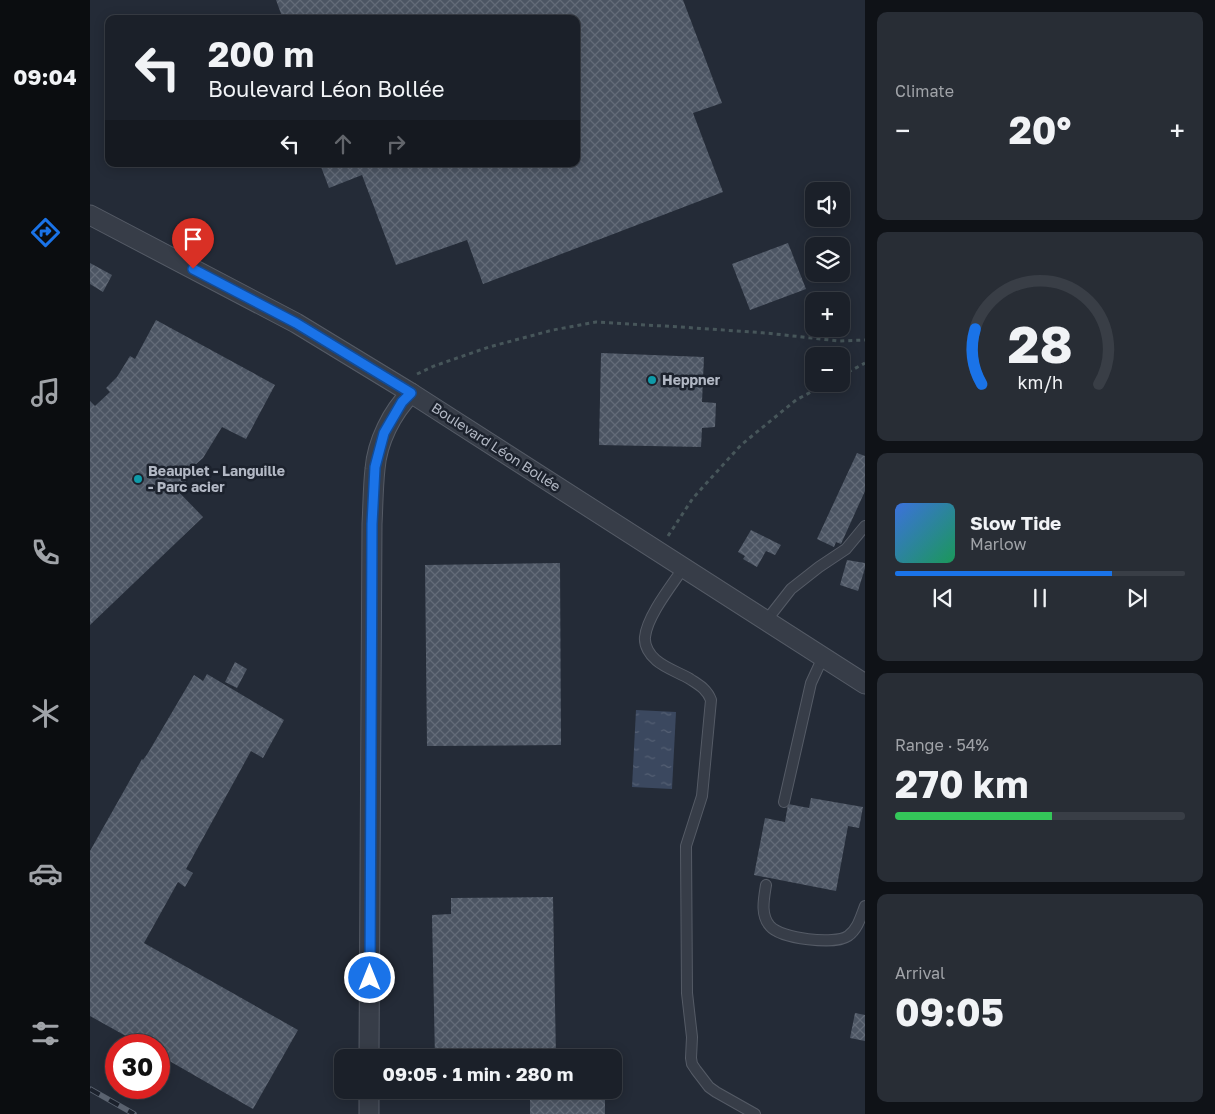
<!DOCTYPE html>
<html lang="en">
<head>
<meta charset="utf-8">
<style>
  :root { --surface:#1b2029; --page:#282d35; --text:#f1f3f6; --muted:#a0a3a8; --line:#393e46; --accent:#1a73e8 }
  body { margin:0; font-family:"Golos Text",sans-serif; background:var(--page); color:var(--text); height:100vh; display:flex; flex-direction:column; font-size:19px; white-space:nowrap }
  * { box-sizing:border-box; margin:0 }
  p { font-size:16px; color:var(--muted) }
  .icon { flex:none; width:28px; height:28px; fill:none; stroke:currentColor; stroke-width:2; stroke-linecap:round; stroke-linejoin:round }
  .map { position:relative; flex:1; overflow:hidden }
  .side { display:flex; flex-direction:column; gap:12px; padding:12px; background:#0f1217; width:350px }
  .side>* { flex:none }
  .top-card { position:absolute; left:15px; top:15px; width:475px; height:152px; border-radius:10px; box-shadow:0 2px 12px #0003,0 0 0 1px var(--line); background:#1b2029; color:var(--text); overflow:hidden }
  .buttons { position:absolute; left:715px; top:182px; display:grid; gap:10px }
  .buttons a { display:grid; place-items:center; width:45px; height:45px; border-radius:10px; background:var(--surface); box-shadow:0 2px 12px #0003,0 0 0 1px var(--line); font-size:25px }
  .speed { position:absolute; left:15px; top:1034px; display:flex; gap:10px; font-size:25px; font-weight:700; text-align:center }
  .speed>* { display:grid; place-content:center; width:65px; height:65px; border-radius:50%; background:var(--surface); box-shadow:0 2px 12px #0003,0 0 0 1px var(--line); line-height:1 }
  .speed .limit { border:8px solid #d22; background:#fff; color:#111 }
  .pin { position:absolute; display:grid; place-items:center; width:42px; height:42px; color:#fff; margin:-51px -21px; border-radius:50% 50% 50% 0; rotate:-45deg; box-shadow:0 0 5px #0007 }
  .pin .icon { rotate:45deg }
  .me { position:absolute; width:55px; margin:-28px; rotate:0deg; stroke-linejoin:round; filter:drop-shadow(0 0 4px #0008) }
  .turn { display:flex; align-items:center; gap:18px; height:105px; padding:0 20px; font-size:22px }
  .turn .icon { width:65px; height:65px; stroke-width:2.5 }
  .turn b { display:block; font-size:35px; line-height:42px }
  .lanes { display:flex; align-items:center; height:48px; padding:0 20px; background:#0003; justify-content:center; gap:25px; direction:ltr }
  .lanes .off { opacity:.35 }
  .big { font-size:38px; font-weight:700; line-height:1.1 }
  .side .card { flex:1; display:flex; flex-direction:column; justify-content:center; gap:8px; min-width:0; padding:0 18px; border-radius:10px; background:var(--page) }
  .side .dial { align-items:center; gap:0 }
  .dial svg { height:130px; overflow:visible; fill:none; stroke:var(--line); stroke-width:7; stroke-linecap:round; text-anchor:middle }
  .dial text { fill:var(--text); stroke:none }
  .song { display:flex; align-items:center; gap:15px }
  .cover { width:60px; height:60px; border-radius:8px; background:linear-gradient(135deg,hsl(220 70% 55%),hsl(150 70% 35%)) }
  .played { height:5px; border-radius:2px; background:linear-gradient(90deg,var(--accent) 75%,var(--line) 75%) }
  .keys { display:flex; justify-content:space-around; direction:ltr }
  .heat { display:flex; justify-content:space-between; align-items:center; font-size:28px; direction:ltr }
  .charge { height:8px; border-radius:4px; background:linear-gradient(90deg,#34c759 54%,var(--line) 0) }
  .trip { position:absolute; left:244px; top:1049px; width:288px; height:50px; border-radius:10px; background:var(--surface); box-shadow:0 2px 12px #0003,0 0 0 1px var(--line); font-weight:700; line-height:50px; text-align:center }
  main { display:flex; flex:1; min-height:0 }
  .tabs { display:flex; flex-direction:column; width:90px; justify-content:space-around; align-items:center; background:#0b0d10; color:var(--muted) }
  .tabs .icon { width:35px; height:35px }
  .tabs .selected { color:var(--accent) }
  .tabs b { font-size:22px; color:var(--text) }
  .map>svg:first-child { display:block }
</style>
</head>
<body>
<main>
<nav class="tabs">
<b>09:04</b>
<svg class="icon selected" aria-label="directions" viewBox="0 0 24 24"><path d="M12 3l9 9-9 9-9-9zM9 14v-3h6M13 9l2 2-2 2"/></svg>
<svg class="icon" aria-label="music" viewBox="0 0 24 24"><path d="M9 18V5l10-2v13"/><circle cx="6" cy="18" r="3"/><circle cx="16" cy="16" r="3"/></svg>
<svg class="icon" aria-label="phone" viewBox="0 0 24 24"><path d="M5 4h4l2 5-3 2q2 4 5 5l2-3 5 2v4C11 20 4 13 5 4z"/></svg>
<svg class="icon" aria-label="climate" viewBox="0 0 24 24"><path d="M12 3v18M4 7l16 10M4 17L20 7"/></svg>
<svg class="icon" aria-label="car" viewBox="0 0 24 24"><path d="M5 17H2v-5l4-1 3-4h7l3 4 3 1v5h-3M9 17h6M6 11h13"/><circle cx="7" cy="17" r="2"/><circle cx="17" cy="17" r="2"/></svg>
<svg class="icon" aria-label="filters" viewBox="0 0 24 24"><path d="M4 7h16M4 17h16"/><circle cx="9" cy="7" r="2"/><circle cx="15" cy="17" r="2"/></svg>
</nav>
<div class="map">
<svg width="775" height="1114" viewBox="0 0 775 1114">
  <defs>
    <pattern id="water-ripples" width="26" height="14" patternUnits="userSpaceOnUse" patternTransform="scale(1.25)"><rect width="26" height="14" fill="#3b485f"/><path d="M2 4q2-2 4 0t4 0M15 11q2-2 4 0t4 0" fill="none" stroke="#556074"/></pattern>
    <pattern id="building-cross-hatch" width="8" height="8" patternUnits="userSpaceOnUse" patternTransform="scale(1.25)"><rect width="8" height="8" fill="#4c5563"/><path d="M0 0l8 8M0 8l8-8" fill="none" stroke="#636b78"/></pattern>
  </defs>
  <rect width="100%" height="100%" fill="#242b37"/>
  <polygon fill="url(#water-ripples)" points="546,710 586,712 582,789 542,787"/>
  <g fill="url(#building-cross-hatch)">
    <polygon points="186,0 593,0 632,103 603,113 633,192 393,284 377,240 306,265 272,175 239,188 230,164 486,164 486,19 193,19"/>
    <polygon points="698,243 716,289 660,310 642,264"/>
    <polygon points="0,263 22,275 13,292 0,284"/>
    <polygon points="66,320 185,385 156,439 132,427 113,458 96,473 96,486 83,486 113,517 0,625 0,401 5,406 20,392 16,388 27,377 40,356 45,359"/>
    <polygon points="511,353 614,357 612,402 626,403 625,427 612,428 611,447 509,445"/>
    <polygon points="767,453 775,456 775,491 751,544 746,542 744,547 727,539"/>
    <polygon points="661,530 691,545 685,555 676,551 667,567 653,559 655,556 648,552"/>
    <polygon points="757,560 775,563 775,568 768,591 750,585"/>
    <polygon points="470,563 471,745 337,746 335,565"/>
    <polygon points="145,662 157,669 147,688 135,682"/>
    <polygon points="117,674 194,720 173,758 161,751 96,869 103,873 95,887 88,882 54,943 208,1030 163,1109 69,1055 69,1045 52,1045 0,1016 0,851 52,759 53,760 58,753 104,675 113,681"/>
    <polygon points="721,798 773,807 769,828 758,826 746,891 664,875 675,818 695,822 698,804 719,808"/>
    <polygon points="463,897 466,1058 345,1058 342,915 361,914 361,898"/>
    <polygon points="765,1013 775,1015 775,1041 760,1038"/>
    <rect x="440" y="1096" width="75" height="18"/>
  </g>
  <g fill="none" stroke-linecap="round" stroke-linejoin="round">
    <defs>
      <g id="lane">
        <path d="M 594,567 C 582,585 557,616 555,637 C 554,646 560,655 566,660 C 575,668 590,673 600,679 C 609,685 617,689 621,700 L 612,796 L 596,846 L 597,993 L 602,1037 L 601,1058 L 602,1064 L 606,1070 L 619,1087 L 626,1092 L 665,1114"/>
        <polyline points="676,621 701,589 729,567 756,549 775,526"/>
        <polyline points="694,802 721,683 733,657"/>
        <path d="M 676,885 C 674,898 670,915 680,926 C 691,939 745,945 758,936 C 768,929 771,916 775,906"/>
      </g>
      <g id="street">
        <polyline points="0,215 206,323 321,393 775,684"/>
        <path d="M 279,1058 L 282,524 C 283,506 283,487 285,469 C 287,442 302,412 321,393"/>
        <polyline points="279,1114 279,1090"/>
      </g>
    </defs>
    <use href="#lane" stroke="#555b66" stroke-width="12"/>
    <use href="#street" stroke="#555b66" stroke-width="21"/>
    <g stroke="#47565a" stroke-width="3" stroke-dasharray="4 4" stroke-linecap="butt">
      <polyline points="327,374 344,366 399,347 463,330 506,322 590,327 676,333 749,341 775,340"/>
      <polyline points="751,376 775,363"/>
      <polyline points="578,536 603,498 651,445 706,400 736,384"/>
    </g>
    <use href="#lane" stroke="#373d48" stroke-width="10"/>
    <use href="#street" stroke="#373d48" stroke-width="19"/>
    <defs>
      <polyline id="rail" points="0,1089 44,1114"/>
    </defs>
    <use href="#rail" stroke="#5b6370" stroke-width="5.5"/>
    <use href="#rail" stroke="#1c222d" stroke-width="4" stroke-dasharray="11" stroke-linecap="butt"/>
  </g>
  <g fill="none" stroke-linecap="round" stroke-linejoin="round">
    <defs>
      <polyline id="route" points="103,269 206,323 321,393 312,402 294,433 285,467 282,524 280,978"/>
    </defs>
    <use href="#route" stroke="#114b97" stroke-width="12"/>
    <use href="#route" stroke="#1a73e8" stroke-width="9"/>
  </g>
  <g fill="#0f9aa8" stroke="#1c222d" stroke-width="2">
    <circle cx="562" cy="380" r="5"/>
    <circle cx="48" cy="479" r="5"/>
  </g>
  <g text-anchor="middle" stroke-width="5" stroke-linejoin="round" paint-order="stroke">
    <g font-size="14" font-weight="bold" fill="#b2b8c4" stroke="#1c222d" text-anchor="start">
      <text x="572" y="385">Heppner</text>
      <text x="58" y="476">Beauplet - Languille<tspan x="58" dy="16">- Parc acier</tspan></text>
    </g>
    <g font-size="14" fill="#b2b8c4" stroke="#1c222d">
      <text transform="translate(406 447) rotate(33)" y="5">Boulevard Léon Bollée</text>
    </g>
  </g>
</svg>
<div class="buttons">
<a><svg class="icon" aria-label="sound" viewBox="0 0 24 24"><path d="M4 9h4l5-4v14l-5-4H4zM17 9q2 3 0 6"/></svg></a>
<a><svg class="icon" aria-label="layers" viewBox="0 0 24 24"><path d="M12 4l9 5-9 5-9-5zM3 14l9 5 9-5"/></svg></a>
<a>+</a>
<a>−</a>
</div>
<div class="speed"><div class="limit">30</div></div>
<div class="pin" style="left:103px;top:269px;background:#d93025"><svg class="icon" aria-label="arrive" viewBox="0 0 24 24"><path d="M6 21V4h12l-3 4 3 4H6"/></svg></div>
<svg class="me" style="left:280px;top:978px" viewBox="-20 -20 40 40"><circle r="17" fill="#1a73e8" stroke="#fff" stroke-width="3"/><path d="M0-11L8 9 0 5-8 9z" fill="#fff"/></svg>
<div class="trip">09:05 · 1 min · 280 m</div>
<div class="top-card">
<div class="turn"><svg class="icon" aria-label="left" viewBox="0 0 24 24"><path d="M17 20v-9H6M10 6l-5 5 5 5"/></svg><div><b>200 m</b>Boulevard Léon Bollée</div></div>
<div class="lanes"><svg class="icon" aria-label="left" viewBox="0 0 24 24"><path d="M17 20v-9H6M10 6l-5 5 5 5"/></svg><svg class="icon off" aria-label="ahead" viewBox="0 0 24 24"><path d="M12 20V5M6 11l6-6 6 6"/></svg><svg class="icon off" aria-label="right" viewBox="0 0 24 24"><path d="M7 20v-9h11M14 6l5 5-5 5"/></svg></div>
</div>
</div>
<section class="side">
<div class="card"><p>Climate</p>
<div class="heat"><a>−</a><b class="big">20°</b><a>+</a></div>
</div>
<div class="card dial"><svg viewBox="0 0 100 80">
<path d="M14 69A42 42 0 1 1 86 69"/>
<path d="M14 69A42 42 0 0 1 10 35" stroke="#1a73e8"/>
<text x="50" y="56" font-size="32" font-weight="700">28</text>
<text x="50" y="72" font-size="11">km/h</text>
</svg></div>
<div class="card">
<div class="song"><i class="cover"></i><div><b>Slow Tide</b><p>Marlow</p></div></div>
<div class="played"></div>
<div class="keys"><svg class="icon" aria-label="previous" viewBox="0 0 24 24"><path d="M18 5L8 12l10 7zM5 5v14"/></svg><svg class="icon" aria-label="pause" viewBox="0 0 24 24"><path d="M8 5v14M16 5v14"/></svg><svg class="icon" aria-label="next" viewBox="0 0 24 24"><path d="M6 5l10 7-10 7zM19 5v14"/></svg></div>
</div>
<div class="card"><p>Range · 54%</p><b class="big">270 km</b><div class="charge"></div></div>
<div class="card"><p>Arrival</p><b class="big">09:05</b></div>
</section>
</main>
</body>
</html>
